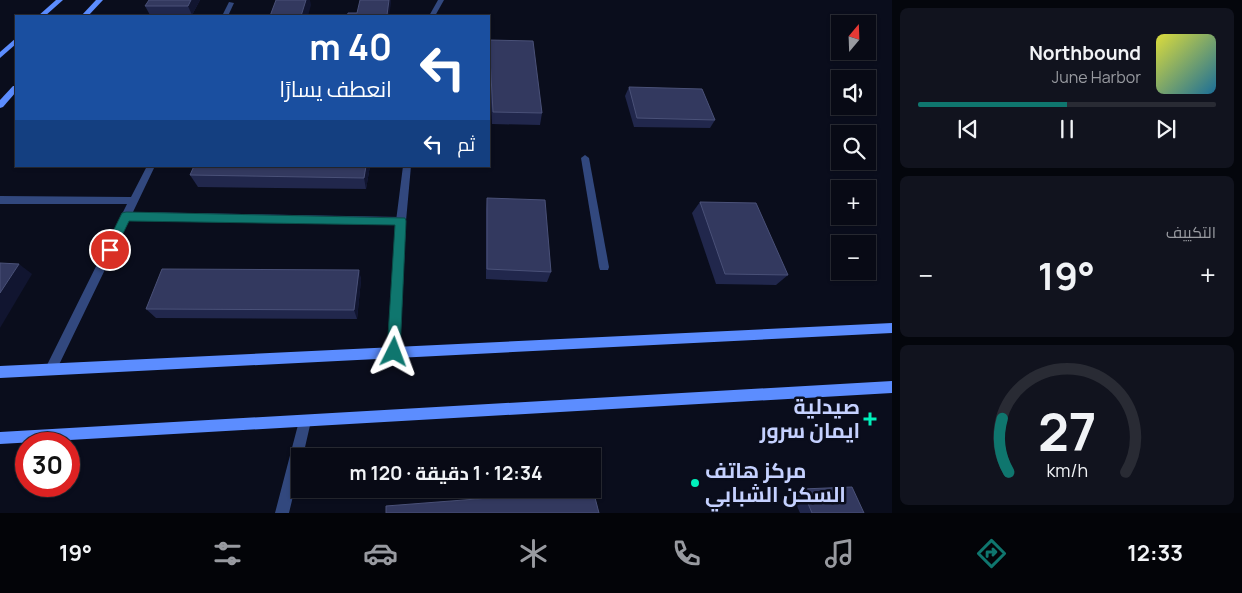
<!DOCTYPE html>
<html lang="ar">
<head>
<meta charset="utf-8">
<style>
  :root { --surface:#080a15; --page:#11131e; --text:#f1f3f6; --muted:#989aa0; --line:#292b34; --accent:#0f766e }
  body { margin:0; font-family:Manrope,Cairo,sans-serif; background:var(--page); color:var(--text); direction:rtl; height:100vh; display:flex; flex-direction:column; font-size:19px; white-space:nowrap }
  * { box-sizing:border-box; margin:0 }
  p { font-size:16px; color:var(--muted) }
  .icon { flex:none; width:28px; height:28px; fill:none; stroke:currentColor; stroke-width:2; stroke-linecap:round; stroke-linejoin:round }
  .map { position:relative; flex:1; overflow:hidden; direction:ltr }
  .drawer { display:flex; flex-direction:column; gap:8px; padding:8px; background:#04060c; width:350px }
  .drawer>* { flex:none }
  .hud { position:absolute; left:15px; top:15px; width:475px; height:152px; border-radius:0px; box-shadow:0 1px 4px #0004,0 0 0 1px var(--line); direction:rtl; background:#1a4fa0; color:#fff; overflow:hidden }
  .needle { width:32px; rotate:19deg }
  .controls { position:absolute; left:831px; top:15px; display:grid; gap:10px }
  .controls a { display:grid; place-items:center; width:45px; height:45px; border-radius:0px; background:var(--surface); box-shadow:0 1px 4px #0004,0 0 0 1px var(--line); font-size:25px }
  .speed { position:absolute; left:15px; top:432px; display:flex; gap:10px; font-size:25px; font-weight:700; text-align:center }
  .speed>* { display:grid; place-content:center; width:65px; height:65px; border-radius:50%; background:var(--surface); box-shadow:0 1px 4px #0004,0 0 0 1px var(--line); line-height:1 }
  .speed .limit { border:8px solid #d22; background:#fff; color:#111 }
  .pin { position:absolute; display:grid; place-items:center; width:42px; height:42px; color:#fff; margin:-21px; border:2px solid #fff; border-radius:50%; box-shadow:0 1px 5px #0007 }
  .me { position:absolute; width:55px; margin:-28px; rotate:3deg; stroke-linejoin:round; filter:drop-shadow(0 0 4px #0008) }
  .turn { display:flex; align-items:center; gap:18px; height:105px; padding:0 15px; font-size:22px }
  .turn .icon { width:65px; height:65px; stroke-width:2.5 }
  .turn b { display:block; font-size:35px; line-height:42px }
  .then { display:flex; align-items:center; height:48px; padding:0 15px; background:#0003; gap:10px; font-size:19px }
  .big { font-size:38px; font-weight:700; line-height:1.1 }
  .drawer .tile { flex:1; display:flex; flex-direction:column; justify-content:center; gap:8px; min-width:0; padding:0 18px; border-radius:8px; background:var(--page) }
  .drawer .dial { align-items:center; gap:0 }
  .dial svg { height:130px; overflow:visible; fill:none; stroke:var(--line); stroke-width:7; stroke-linecap:round; text-anchor:middle }
  .dial text { fill:var(--text); stroke:none }
  .song { display:flex; align-items:center; gap:15px }
  .cover { width:60px; height:60px; border-radius:8px; background:linear-gradient(135deg,hsl(60 70% 55%),hsl(200 70% 35%)) }
  .played { height:5px; border-radius:2px; background:linear-gradient(90deg,var(--accent) 50%,var(--line) 50%) }
  .keys { display:flex; justify-content:space-around; direction:ltr }
  .heat { display:flex; justify-content:space-between; align-items:center; font-size:28px; direction:ltr }
  .trip { position:absolute; left:291px; top:448px; width:310px; height:50px; border-radius:0px; background:var(--surface); box-shadow:0 1px 4px #0004,0 0 0 1px var(--line); font-weight:700; line-height:50px; text-align:center; direction:rtl }
  .tab-bar { display:flex; height:80px; justify-content:space-around; align-items:center; background:#030408; color:var(--muted) }
  .tab-bar .icon { width:35px; height:35px }
  .tab-bar .selected { color:var(--accent) }
  .tab-bar b { font-size:22px; color:var(--text) }
  main { display:flex; flex:1; min-height:0 }
  .map>svg:first-child { display:block }
</style>
</head>
<body>
<main>
<section class="drawer">
<div class="tile">
<div class="song"><i class="cover"></i><div><b>Northbound</b><p>June Harbor</p></div></div>
<div class="played"></div>
<div class="keys"><svg class="icon" aria-label="previous" viewBox="0 0 24 24"><path d="M18 5L8 12l10 7zM5 5v14"/></svg><svg class="icon" aria-label="pause" viewBox="0 0 24 24"><path d="M8 5v14M16 5v14"/></svg><svg class="icon" aria-label="next" viewBox="0 0 24 24"><path d="M6 5l10 7-10 7zM19 5v14"/></svg></div>
</div>
<div class="tile"><p>التكييف</p>
<div class="heat"><a>−</a><b class="big">19°</b><a>+</a></div>
</div>
<div class="tile dial"><svg viewBox="0 0 100 80">
<path d="M14 69A42 42 0 1 1 86 69"/>
<path d="M14 69A42 42 0 0 1 10 36" stroke="#0f766e"/>
<text x="50" y="56" font-size="32" font-weight="700">27</text>
<text x="50" y="72" font-size="11">km/h</text>
</svg></div>
</section>
<div class="map">
<svg width="892" height="513" viewBox="0 0 892 513">
  <rect width="100%" height="100%" fill="#0a0d1c"/>
  <g fill="none" stroke-linecap="round" stroke-linejoin="round">
    <g fill="#32487e" fill-rule="evenodd">
      <polygon points="229,2 234,3 228,16 222,16"/>
      <polygon points="585,155 589,158 609,267 608,270 600,270 599,267 581,158"/>
      <polygon points="147,166 155,166 133,212 401,217 406,221 401,225 129,220 55,373 51,375 47,373 45,369 47,365 127,204 0,204 0,196 131,197"/>
    </g>
    <g fill="#32487e" fill-rule="evenodd">
      <polygon points="438,0 444,0 435,16 429,16"/>
      <polygon points="403,166 411,166 406,221 400,352 398,356 394,357 390,356 388,352 396,221"/>
      <polygon points="305,415 309,417 311,421 303,456 300,456 300,467 289,513 275,513 299,421 301,417"/>
    </g>
    <g fill="#5c8dff" fill-rule="evenodd">
      <polygon points="56,0 63,0 45,16 38,16"/>
      <polygon points="96,0 103,0 88,16 81,16"/>
      <polygon points="16,38 16,44 0,58 0,52"/>
      <polygon points="13,86 16,86 16,92 3,107 0,108 0,100"/>
      <polygon points="892,323 892,333 0,378 0,366"/>
      <polygon points="892,381 892,393 0,444 0,432"/>
    </g>
  </g>
  <g fill="#21274c">
    <polygon points="200,0 192,15 150,15 145,6"/>
    <polygon points="489,40 542,113 540,125 492,124 489,61"/>
    <polygon points="629,87 715,120 710,128 634,127 625,96"/>
    <polygon points="48,166 104,166 103,168 49,167"/>
    <polygon points="194,166 370,166 366,189 198,187 190,175"/>
    <polygon points="487,198 551,272 547,282 486,279 486,209"/>
    <polygon points="700,202 788,275 776,285 716,284 692,213"/>
    <polygon points="359,270 361,280 357,319 156,318 146,309"/>
    <polygon points="802,489 864,513 800,513 791,492"/>
  </g>
  <g fill="#111530">
    <polygon points="191,0 200,0 192,15 188,6"/>
    <polygon points="306,0 310,0 311,5 308,16 301,16"/>
    <polygon points="389,0 391,0 391,4 389,16 387,16"/>
    <polygon points="366,166 370,166 366,189 364,178"/>
    <polygon points="19,264 32,274 0,328 0,293"/>
    <polygon points="359,270 361,280 357,319 354,310"/>
  </g>
  <g fill="#33395f" stroke="#4a5178">
    <polygon points="149,0 191,0 188,6 145,6"/>
    <polygon points="276,0 306,0 301,16 270,16"/>
    <polygon points="360,0 389,0 387,15 379,15 379,16 347,16 348,13 357,13"/>
    <polygon points="489,40 533,41 542,113 493,112"/>
    <polygon points="629,87 702,89 715,120 637,118"/>
    <polygon points="194,166 366,166 364,178 190,175"/>
    <polygon points="487,198 545,200 551,272 487,269"/>
    <polygon points="700,202 756,203 788,275 725,274"/>
    <polygon points="0,263 19,264 0,293"/>
    <polygon points="162,269 359,270 354,310 146,309"/>
    <polygon points="852,487 864,513 812,513 802,489"/>
    <polygon points="593,490 599,513 386,513 386,506"/>
  </g>
  <polygon fill="#0f766e" stroke="#0a4d48" points="126,212 405,218 406,221 400,352 398,356 394,358 389,356 387,352 395,225 129,221 113,254 106,254 104,250 122,213"/>
  <g fill="#00f0bb" stroke="#0a0d1c" stroke-width="2">
    <path d="M867.5 411.5h5v5h5v5h-5v5h-5v-5h-5v-5h5z"/>
    <circle cx="695" cy="483" r="5"/>
  </g>
  <g text-anchor="middle" stroke-width="5" stroke-linejoin="round" paint-order="stroke">
    <g font-size="21" font-weight="bold" fill="#c5d1ff" stroke="#0a0d1c" text-anchor="end">
      <text x="860" y="414">صيدلية<tspan x="860" dy="24">ايمان سرور</tspan></text>
      <text x="705" y="478" text-anchor="start">مركز هاتف<tspan x="705" dy="24">السكن الشبابي</tspan></text>
    </g>
  </g>
</svg>
<div class="controls">
<a><svg class="needle" viewBox="-14 -14 28 28"><path d="M0-13l5 13h-10z" fill="#e53935"/><path d="M0 13l5-13h-10z" fill="#989aa0"/></svg></a>
<a><svg class="icon" aria-label="sound" viewBox="0 0 24 24"><path d="M4 9h4l5-4v14l-5-4H4zM17 9q2 3 0 6"/></svg></a>
<a><svg class="icon" aria-label="search" viewBox="0 0 24 24"><circle cx="10" cy="10" r="6"/><path d="M15 15l6 6"/></svg></a>
<a>+</a>
<a>−</a>
</div>
<div class="speed"><div class="limit">30</div></div>
<div class="pin" style="left:110px;top:250px;background:#d93025"><svg class="icon" aria-label="arrive" viewBox="0 0 24 24"><path d="M6 21V4h12l-3 4 3 4H6"/></svg></div>
<svg class="me" style="left:394px;top:352px" viewBox="-20 -20 40 40"><path d="M0-17L14 15 0 8-14 15z" fill="#0f766e" stroke="#fff" stroke-width="4"/></svg>
<div class="trip">12:34 · 1 دقيقة · 120 m</div>
<div class="hud">
<div class="turn"><svg class="icon" aria-label="left" viewBox="0 0 24 24"><path d="M17 20v-9H6M10 6l-5 5 5 5"/></svg><div><b>40 m</b>انعطف يسارًا</div></div>
<div class="then">ثم<svg class="icon" aria-label="left" viewBox="0 0 24 24"><path d="M17 20v-9H6M10 6l-5 5 5 5"/></svg></div>
</div>
</div>
</main>
<nav class="tab-bar">
<b>12:33</b>
<svg class="icon selected" aria-label="directions" viewBox="0 0 24 24"><path d="M12 3l9 9-9 9-9-9zM9 14v-3h6M13 9l2 2-2 2"/></svg>
<svg class="icon" aria-label="music" viewBox="0 0 24 24"><path d="M9 18V5l10-2v13"/><circle cx="6" cy="18" r="3"/><circle cx="16" cy="16" r="3"/></svg>
<svg class="icon" aria-label="phone" viewBox="0 0 24 24"><path d="M5 4h4l2 5-3 2q2 4 5 5l2-3 5 2v4C11 20 4 13 5 4z"/></svg>
<svg class="icon" aria-label="climate" viewBox="0 0 24 24"><path d="M12 3v18M4 7l16 10M4 17L20 7"/></svg>
<svg class="icon" aria-label="car" viewBox="0 0 24 24"><path d="M5 17H2v-5l4-1 3-4h7l3 4 3 1v5h-3M9 17h6M6 11h13"/><circle cx="7" cy="17" r="2"/><circle cx="17" cy="17" r="2"/></svg>
<svg class="icon" aria-label="filters" viewBox="0 0 24 24"><path d="M4 7h16M4 17h16"/><circle cx="9" cy="7" r="2"/><circle cx="15" cy="17" r="2"/></svg>
<b>19°</b>
</nav>
</body>
</html>
